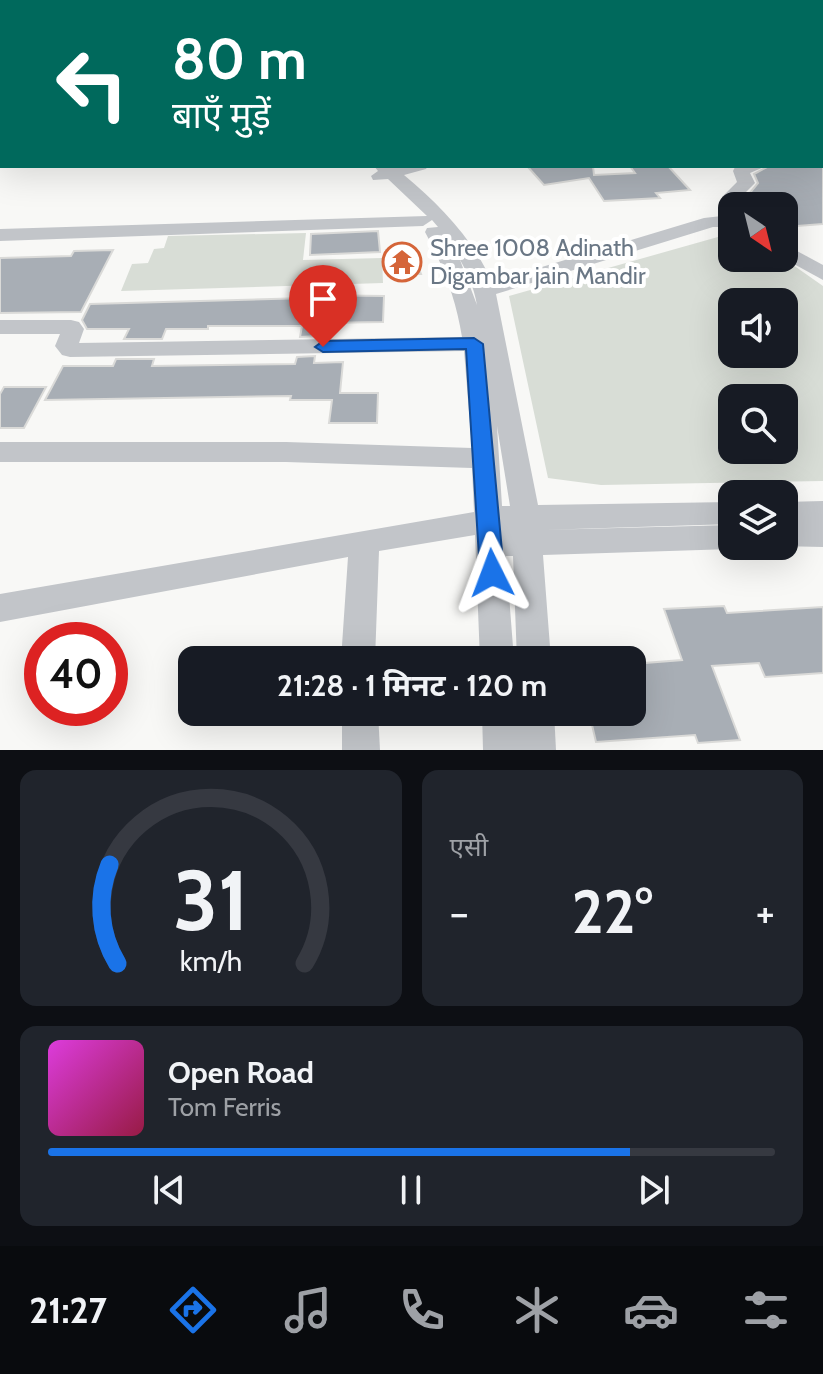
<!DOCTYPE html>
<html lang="hi">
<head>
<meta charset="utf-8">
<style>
  :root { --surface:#171b24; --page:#20242c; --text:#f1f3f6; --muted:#9ea1a6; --line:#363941; --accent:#1a73e8 }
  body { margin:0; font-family:Cabin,"Noto Sans Devanagari",sans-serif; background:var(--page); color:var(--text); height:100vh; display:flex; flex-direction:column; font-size:30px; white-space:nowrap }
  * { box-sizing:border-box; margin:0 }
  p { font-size:26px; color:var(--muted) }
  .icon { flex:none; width:44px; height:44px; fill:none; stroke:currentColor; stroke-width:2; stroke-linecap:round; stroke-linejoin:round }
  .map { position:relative; height:750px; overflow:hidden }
  .sheet { display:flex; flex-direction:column; gap:20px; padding:20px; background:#0d0f14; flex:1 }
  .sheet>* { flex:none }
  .banner { position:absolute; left:0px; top:0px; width:824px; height:168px; box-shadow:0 8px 32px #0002; background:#00695c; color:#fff; overflow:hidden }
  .needle { width:52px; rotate:145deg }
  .fabs { position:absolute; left:718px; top:192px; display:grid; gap:16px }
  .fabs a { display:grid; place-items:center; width:80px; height:80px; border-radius:16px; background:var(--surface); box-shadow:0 8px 32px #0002; font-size:40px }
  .speed { position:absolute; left:24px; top:622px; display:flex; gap:16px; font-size:40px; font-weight:700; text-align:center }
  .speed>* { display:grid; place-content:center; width:104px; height:104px; border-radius:50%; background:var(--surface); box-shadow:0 8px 32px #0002; line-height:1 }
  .speed .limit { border:12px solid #d22; background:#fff; color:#111 }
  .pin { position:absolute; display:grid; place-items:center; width:68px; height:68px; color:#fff; margin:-82px -34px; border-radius:50% 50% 50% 0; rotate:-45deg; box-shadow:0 0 8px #0007 }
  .pin .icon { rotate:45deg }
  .me { position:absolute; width:88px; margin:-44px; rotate:357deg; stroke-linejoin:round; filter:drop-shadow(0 0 6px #0008) }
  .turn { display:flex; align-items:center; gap:28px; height:168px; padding:0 40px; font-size:36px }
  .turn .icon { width:104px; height:104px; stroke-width:2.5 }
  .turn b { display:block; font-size:56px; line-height:68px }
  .big { font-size:60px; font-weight:700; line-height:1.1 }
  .sheet .card { flex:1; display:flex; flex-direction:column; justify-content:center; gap:12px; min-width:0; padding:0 28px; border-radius:16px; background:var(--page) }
  .sheet .dial { align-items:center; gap:0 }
  .dial svg { height:208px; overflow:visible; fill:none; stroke:var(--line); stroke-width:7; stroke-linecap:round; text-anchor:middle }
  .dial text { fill:var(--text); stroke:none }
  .song { display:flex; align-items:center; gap:24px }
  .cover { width:96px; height:96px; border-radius:12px; background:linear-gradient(135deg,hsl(300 70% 55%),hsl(340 70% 35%)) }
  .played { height:8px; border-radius:4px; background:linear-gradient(90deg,var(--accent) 80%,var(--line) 80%) }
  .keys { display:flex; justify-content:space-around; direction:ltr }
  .heat { display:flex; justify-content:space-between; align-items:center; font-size:44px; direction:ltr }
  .sheet .tiles { flex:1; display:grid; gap:20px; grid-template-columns:1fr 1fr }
  .card:last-child { grid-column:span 2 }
  .trip { position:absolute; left:178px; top:646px; width:468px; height:80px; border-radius:16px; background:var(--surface); box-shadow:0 8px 32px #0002; font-weight:700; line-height:80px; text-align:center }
  .tabs { display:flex; height:128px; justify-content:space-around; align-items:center; background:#090b0e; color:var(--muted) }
  .tabs .icon { width:56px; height:56px }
  .tabs .selected { color:var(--accent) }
  .tabs b { font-size:36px; color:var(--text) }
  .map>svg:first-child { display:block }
</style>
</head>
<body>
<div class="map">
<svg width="823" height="750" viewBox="0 0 823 750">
  <rect width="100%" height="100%" fill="#f8f8f6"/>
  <g fill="#d8ddd6" fill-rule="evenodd">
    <polygon points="306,233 303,260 382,258 383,283 121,291 132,264 148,263 154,249 164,248 168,236"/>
    <path d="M 732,233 L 732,258 L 783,258 L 823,286 L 823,481 L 601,485 L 548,478 L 509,296 ZM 732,302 L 784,302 L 784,354 L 732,354 ZM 732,398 L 784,398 L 784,450 L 732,450 Z"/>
  </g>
  <g fill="#a8aeb5" stroke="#dadad8" stroke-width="2">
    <polygon points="527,166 593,166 594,175 635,173 630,166 668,166 690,190 656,193 660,198 604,201 589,178 544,185"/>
    <polygon points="769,166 823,166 823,224 784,227 784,206 764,206 749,194 758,183 754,174"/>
    <polygon points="378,231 380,252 310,255 311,234"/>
    <polygon points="411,249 421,274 392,274 386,250"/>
    <polygon points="113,250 81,312 0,313 0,258 71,256 74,251"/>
    <polygon points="307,295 384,296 383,322 320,323 318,336 300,337 302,326 208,326 208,329 166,329 162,339 124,339 129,329 87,329 82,320 90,304 306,298"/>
    <polygon points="315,356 314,363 343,362 340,393 378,393 377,423 329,423 332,400 290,400 291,396 45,400 63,366 113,366 116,359 154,359 152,366 295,364 297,357"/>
    <polygon points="4,387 46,387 24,428 0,428 0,394"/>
    <polygon points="724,606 727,613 823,607 823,673 765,677 759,663 712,666 740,740 698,743 695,735 596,742 589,712 632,712 632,664 682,660 664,609"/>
  </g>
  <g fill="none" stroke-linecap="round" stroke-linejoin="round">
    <defs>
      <g id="major">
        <rect x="0" y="6" width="2" height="8"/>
        <rect x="822" y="53" width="1" height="10"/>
      </g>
    </defs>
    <use href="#major" stroke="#b4b7bc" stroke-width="2"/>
    <g fill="#c2c5c9" fill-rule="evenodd">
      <rect x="400" y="0" width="10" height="2"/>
      <polygon points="469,0 479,0 480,2 470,2"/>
      <polygon points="631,0 643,0 644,2 632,2"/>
      <polygon points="703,0 717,0 718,2 704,2"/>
      <rect x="822" y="7" width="1" height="6"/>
      <polygon points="823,145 823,156 822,156 822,145"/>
      <path d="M 374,166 L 428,166 L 426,169 L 404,175 C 440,205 473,239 492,282 L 704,218 L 722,216 L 722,197 L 737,182 L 733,171 L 735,167 L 766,166 L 750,173 L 755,183 L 740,198 L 740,206 L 732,206 L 732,227 L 713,227 L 496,294 L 538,505 L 732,502 L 732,524 L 542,530 L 732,525 L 732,546 L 741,546 L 732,549 L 543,555 L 551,660 L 517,660 L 513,556 L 506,556 L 514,660 L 480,660 L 475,535 L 379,551 L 375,660 L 341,660 L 348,557 L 0,622 L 0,594 L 474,512 L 472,468 L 286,462 L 0,462 L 0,442 L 286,442 L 472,448 L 464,351 L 70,357 L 62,355 L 55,346 L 60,334 L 0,334 L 0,320 L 71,320 L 79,322 L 84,329 L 79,343 L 462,337 C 456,299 443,265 425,232 L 427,228 L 438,227 L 432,220 L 423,226 L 0,241 L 0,229 L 427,216 L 388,179 L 373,180 L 371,176 L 378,171 ZM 450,244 C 463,263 473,282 477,305 L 460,260 ZM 497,426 L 510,506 L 502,506 Z"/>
      <polygon points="784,244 823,265 823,280 783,258"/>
      <polygon points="823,501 823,547 778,546 784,546 784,502"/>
      <polygon points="342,712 378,712 380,750 342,750"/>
      <polygon points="482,712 554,712 556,750 483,750"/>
    </g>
    <use href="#major" fill="#fff" fill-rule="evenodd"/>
  </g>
  <polygon fill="#1a73e8" stroke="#114b97" stroke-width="2" points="474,338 483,344 504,573 500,580 492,583 484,580 480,573 466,349 323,352 315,347 323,341"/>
  <defs>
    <symbol id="temple-ring" viewBox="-11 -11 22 22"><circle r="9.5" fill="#fff" stroke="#d56539" stroke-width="1.5"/><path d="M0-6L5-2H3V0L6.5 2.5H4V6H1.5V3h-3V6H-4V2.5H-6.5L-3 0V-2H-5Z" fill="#d56539"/></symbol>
  </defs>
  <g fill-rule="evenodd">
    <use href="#temple-ring" x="380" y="240" width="44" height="44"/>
  </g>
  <g text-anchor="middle" stroke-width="8" stroke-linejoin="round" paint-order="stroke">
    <g font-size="24" fill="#6a7785" stroke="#fff" text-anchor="start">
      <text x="430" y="256">Shree 1008 Adinath<tspan x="430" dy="28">Digambar jain Mandir</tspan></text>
    </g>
  </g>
</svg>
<div class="fabs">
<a><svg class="needle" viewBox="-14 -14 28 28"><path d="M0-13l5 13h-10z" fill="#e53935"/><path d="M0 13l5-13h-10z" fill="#9ea1a6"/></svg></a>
<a><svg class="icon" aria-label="sound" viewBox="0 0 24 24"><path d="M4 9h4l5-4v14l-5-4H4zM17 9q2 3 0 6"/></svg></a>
<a><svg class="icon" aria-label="search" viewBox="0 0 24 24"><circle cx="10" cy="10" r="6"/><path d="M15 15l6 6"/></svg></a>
<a><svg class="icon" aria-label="layers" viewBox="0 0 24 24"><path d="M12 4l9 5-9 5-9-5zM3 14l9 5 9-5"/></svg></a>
</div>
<div class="speed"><div class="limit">40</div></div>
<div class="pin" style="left:323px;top:347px;background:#d93025"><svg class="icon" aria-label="arrive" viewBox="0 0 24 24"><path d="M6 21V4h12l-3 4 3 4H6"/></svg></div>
<svg class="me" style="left:492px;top:573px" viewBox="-20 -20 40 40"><path d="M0-17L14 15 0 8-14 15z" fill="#1a73e8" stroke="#fff" stroke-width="4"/></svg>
<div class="trip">21:28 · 1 मिनट · 120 m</div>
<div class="banner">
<div class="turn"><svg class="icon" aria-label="left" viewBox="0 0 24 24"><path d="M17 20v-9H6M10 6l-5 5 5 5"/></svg><div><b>80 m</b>बाएँ मुड़ें</div></div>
</div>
</div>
<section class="sheet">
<div class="tiles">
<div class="card dial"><svg viewBox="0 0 100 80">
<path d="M14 69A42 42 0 1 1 86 69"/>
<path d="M14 69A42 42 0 0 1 11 31" stroke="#1a73e8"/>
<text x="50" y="56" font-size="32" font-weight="700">31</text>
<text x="50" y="72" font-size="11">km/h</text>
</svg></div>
<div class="card"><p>एसी</p>
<div class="heat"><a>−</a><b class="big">22°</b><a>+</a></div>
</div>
<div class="card">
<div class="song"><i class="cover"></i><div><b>Open Road</b><p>Tom Ferris</p></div></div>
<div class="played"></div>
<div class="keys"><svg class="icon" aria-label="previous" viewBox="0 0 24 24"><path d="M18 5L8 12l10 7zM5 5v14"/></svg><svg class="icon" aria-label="pause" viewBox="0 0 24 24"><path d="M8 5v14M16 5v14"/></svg><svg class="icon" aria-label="next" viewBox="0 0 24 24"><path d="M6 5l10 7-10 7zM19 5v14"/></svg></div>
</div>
</div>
</section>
<nav class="tabs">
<b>21:27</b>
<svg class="icon selected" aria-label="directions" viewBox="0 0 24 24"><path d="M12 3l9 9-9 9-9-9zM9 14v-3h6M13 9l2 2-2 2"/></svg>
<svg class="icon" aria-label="music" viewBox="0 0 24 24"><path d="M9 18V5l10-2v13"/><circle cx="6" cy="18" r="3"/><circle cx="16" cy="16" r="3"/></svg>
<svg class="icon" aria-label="phone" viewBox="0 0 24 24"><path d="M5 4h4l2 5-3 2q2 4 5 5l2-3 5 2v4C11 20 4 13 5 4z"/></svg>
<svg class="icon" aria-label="climate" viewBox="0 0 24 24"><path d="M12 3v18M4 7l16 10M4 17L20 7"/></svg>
<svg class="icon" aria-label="car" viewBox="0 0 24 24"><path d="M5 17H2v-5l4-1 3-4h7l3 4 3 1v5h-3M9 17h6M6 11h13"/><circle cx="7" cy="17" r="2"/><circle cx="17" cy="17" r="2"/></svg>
<svg class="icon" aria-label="filters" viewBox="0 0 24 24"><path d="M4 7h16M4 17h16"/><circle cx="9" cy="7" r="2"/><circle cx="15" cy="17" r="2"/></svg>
</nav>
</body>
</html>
